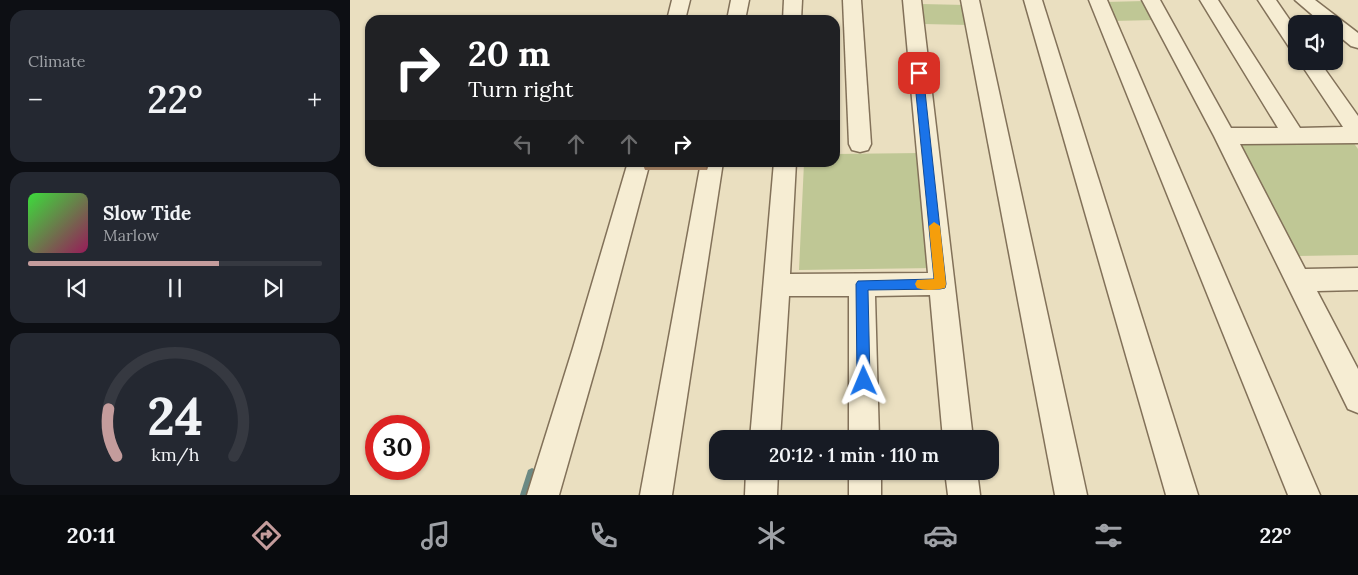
<!DOCTYPE html>
<html lang="en">
<head>
<meta charset="utf-8">
<style>
  :root { --surface:#171b24; --page:#242831; --text:#f1f3f6; --muted:#9ea1a6; --line:#363941; --accent:#c49c9c }
  body { margin:0; font-family:Lora,serif; background:var(--page); color:var(--text); height:100vh; display:flex; flex-direction:column; font-size:19px; white-space:nowrap }
  * { box-sizing:border-box; margin:0 }
  p { font-size:16px; color:var(--muted) }
  .icon { flex:none; width:28px; height:28px; fill:none; stroke:currentColor; stroke-width:2; stroke-linecap:round; stroke-linejoin:round }
  .map { position:relative; flex:1; overflow:hidden }
  .sheet { display:flex; flex-direction:column; gap:10px; padding:10px; background:#0d0f14; width:350px }
  .sheet>* { flex:none }
  .banner { position:absolute; left:15px; top:15px; width:475px; height:152px; border-radius:15px; box-shadow:0 1px 4px #0004; background:#202124; color:#fff; overflow:hidden }
  .fabs { position:absolute; left:938px; top:15px; display:grid; gap:10px }
  .fabs a { display:grid; place-items:center; width:55px; height:55px; border-radius:10px; background:var(--surface); box-shadow:0 1px 4px #0004; font-size:25px }
  .speed { position:absolute; left:15px; top:415px; display:flex; gap:10px; font-size:25px; font-weight:700; text-align:center }
  .speed>* { display:grid; place-content:center; width:65px; height:65px; border-radius:50%; background:var(--surface); box-shadow:0 1px 4px #0004; line-height:1 }
  .speed .limit { border:8px solid #d22; background:#fff; color:#111 }
  .pin { position:absolute; display:grid; place-items:center; width:42px; height:42px; color:#fff; margin:-21px; border-radius:10px; box-shadow:0 2px 8px #0006 }
  .me { position:absolute; width:55px; margin:-28px; rotate:359deg; stroke-linejoin:round; filter:drop-shadow(0 0 4px #0008) }
  .turn { display:flex; align-items:center; gap:18px; height:105px; padding:0 20px; font-size:22px }
  .turn .icon { width:65px; height:65px; stroke-width:2.5 }
  .turn b { display:block; font-size:35px; line-height:42px }
  .lanes { display:flex; align-items:center; height:48px; padding:0 20px; background:#0003; justify-content:center; gap:25px; direction:ltr }
  .lanes .off { opacity:.35 }
  .big { font-size:38px; font-weight:600; line-height:1.1 }
  .sheet .widget { flex:1; display:flex; flex-direction:column; justify-content:center; gap:8px; min-width:0; padding:0 18px; border-radius:15px; background:var(--page) }
  .sheet .dial { align-items:center; gap:0 }
  .dial svg { height:130px; overflow:visible; fill:none; stroke:var(--line); stroke-width:7; stroke-linecap:round; text-anchor:middle }
  .dial text { fill:var(--text); stroke:none }
  .song { display:flex; align-items:center; gap:15px }
  .cover { width:60px; height:60px; border-radius:8px; background:linear-gradient(135deg,hsl(120 70% 55%),hsl(330 70% 35%)) }
  .played { height:5px; border-radius:2px; background:linear-gradient(90deg,var(--accent) 65%,var(--line) 65%) }
  .keys { display:flex; justify-content:space-around; direction:ltr }
  .heat { display:flex; justify-content:space-between; align-items:center; font-size:28px; direction:ltr }
  .trip { position:absolute; left:359px; top:430px; width:290px; height:50px; border-radius:15px; background:var(--surface); box-shadow:0 1px 4px #0004; font-weight:600; line-height:50px; text-align:center }
  .tab-bar { display:flex; height:80px; justify-content:space-around; align-items:center; background:#090b0e; color:var(--muted) }
  .tab-bar .icon { width:35px; height:35px }
  .tab-bar .active { color:var(--accent) }
  .tab-bar b { font-size:22px; color:var(--text) }
  main { display:flex; flex:1; min-height:0 }
  .map>svg:first-child { display:block }
</style>
</head>
<body>
<main>
<section class="sheet">
<div class="widget"><p>Climate</p>
<div class="heat"><a>−</a><b class="big">22°</b><a>+</a></div>
</div>
<div class="widget">
<div class="song"><i class="cover"></i><div><b>Slow Tide</b><p>Marlow</p></div></div>
<div class="played"></div>
<div class="keys"><svg class="icon" aria-label="previous" viewBox="0 0 24 24"><path d="M18 5L8 12l10 7zM5 5v14"/></svg><svg class="icon" aria-label="pause" viewBox="0 0 24 24"><path d="M8 5v14M16 5v14"/></svg><svg class="icon" aria-label="next" viewBox="0 0 24 24"><path d="M6 5l10 7-10 7zM19 5v14"/></svg></div>
</div>
<div class="widget dial"><svg viewBox="0 0 100 80">
<path d="M14 69A42 42 0 1 1 86 69"/>
<path d="M14 69A42 42 0 0 1 9 40" stroke="#c49c9c"/>
<text x="50" y="56" font-size="32" font-weight="700">24</text>
<text x="50" y="72" font-size="11">km/h</text>
</svg></div>
</section>
<div class="map">
<svg width="1008" height="495" viewBox="0 0 1008 495">
  <rect width="100%" height="100%" fill="#eadfc0"/>
  <g fill="#bfc795">
    <polygon points="795,1 805,20 762,21 754,2"/>
    <polygon points="571,4 616,5 619,25 573,24"/>
    <polygon points="1003,142 1008,149 1008,255 947,256 888,144"/>
    <polygon points="572,153 584,268 449,270 454,163 485,162 485,154"/>
  </g>
  <g fill="none" stroke-linecap="round" stroke-linejoin="round">
    <polygon fill="#6b8983" fill-rule="evenodd" points="182,468 186,470 188,474 182,495 170,495 178,470"/>
    <defs>
      <g id="street">
        <polygon points="322,0 340,0 335,20 317,20"/>
        <polygon points="381,0 399,0 395,20 377,20"/>
        <polygon points="434,0 452,0 451,20 433,20"/>
        <polygon points="493,0 511,0 521,144 518,150 510,152 502,150 499,144"/>
        <polygon points="553,0 571,0 623,439 593,439 580,295 525,296 529,439 499,439 499,296 439,296 430,439 400,439 424,162 446,162 440,274 578,273"/>
        <polygon points="611,0 629,0 737,495 705,495"/>
        <polygon points="674,0 692,0 848,495 816,495"/>
        <polygon points="739,0 757,0 970,495 938,495"/>
        <polygon points="792,0 810,0 881,128 928,128 850,0 868,0 950,128 993,127 949,61 969,61 1008,116 1008,143 890,144 955,269 1008,268 1008,290 967,291 1008,369 1008,413 998,409 864,136"/>
        <polygon points="908,0 926,0 946,29 946,49 939,47"/>
        <polygon points="945,0 965,0 1008,33 1008,48 1001,46 984,32 984,24 973,24"/>
        <polygon points="278,162 300,162 251,348 209,495 177,495 223,348"/>
        <polygon points="351,162 373,162 322,495 290,495"/>
        <polygon points="396,471 428,471 427,495 395,495"/>
        <rect x="499" y="471" width="32" height="24"/>
        <polygon points="595,471 627,471 630,495 598,495"/>
      </g>
    </defs>
    <use href="#street" stroke="#827159" stroke-width="3"/>
    <use href="#street" fill="#f6edd3" fill-rule="evenodd"/>
  </g>
  <polygon fill="#aa8667" points="292,162 359,162 357,170 295,170"/>
  <polygon fill="#8b6d54" points="355,162 359,162 357,170"/>
  <polygon fill="#1a73e8" stroke="#114b97" points="569,70 573,73 596,284 595,288 590,289 518,290 520,381 518,385 514,387 509,385 507,381 506,284 508,281 584,279 564,73"/>
  <path fill="#f59e0b" d="M 584,222 L 590,226 L 596,284 L 595,288 C 587,290 575,291 567,288 L 565,284 L 567,280 L 584,279 L 579,226 Z"/>
</svg>
<div class="fabs">
<a><svg class="icon" aria-label="sound" viewBox="0 0 24 24"><path d="M4 9h4l5-4v14l-5-4H4zM17 9q2 3 0 6"/></svg></a>
</div>
<div class="speed"><div class="limit">30</div></div>
<div class="pin" style="left:569px;top:73px;background:#d93025"><svg class="icon" aria-label="arrive" viewBox="0 0 24 24"><path d="M6 21V4h12l-3 4 3 4H6"/></svg></div>
<svg class="me" style="left:514px;top:381px" viewBox="-20 -20 40 40"><path d="M0-17L14 15 0 8-14 15z" fill="#1a73e8" stroke="#fff" stroke-width="4"/></svg>
<div class="trip">20:12 · 1 min · 110 m</div>
<div class="banner">
<div class="turn"><svg class="icon" aria-label="right" viewBox="0 0 24 24"><path d="M7 20v-9h11M14 6l5 5-5 5"/></svg><div><b>20 m</b>Turn right</div></div>
<div class="lanes"><svg class="icon off" aria-label="left" viewBox="0 0 24 24"><path d="M17 20v-9H6M10 6l-5 5 5 5"/></svg><svg class="icon off" aria-label="ahead" viewBox="0 0 24 24"><path d="M12 20V5M6 11l6-6 6 6"/></svg><svg class="icon off" aria-label="ahead" viewBox="0 0 24 24"><path d="M12 20V5M6 11l6-6 6 6"/></svg><svg class="icon" aria-label="right" viewBox="0 0 24 24"><path d="M7 20v-9h11M14 6l5 5-5 5"/></svg></div>
</div>
</div>
</main>
<nav class="tab-bar">
<b>20:11</b>
<svg class="icon active" aria-label="directions" viewBox="0 0 24 24"><path d="M12 3l9 9-9 9-9-9zM9 14v-3h6M13 9l2 2-2 2"/></svg>
<svg class="icon" aria-label="music" viewBox="0 0 24 24"><path d="M9 18V5l10-2v13"/><circle cx="6" cy="18" r="3"/><circle cx="16" cy="16" r="3"/></svg>
<svg class="icon" aria-label="phone" viewBox="0 0 24 24"><path d="M5 4h4l2 5-3 2q2 4 5 5l2-3 5 2v4C11 20 4 13 5 4z"/></svg>
<svg class="icon" aria-label="climate" viewBox="0 0 24 24"><path d="M12 3v18M4 7l16 10M4 17L20 7"/></svg>
<svg class="icon" aria-label="car" viewBox="0 0 24 24"><path d="M5 17H2v-5l4-1 3-4h7l3 4 3 1v5h-3M9 17h6M6 11h13"/><circle cx="7" cy="17" r="2"/><circle cx="17" cy="17" r="2"/></svg>
<svg class="icon" aria-label="filters" viewBox="0 0 24 24"><path d="M4 7h16M4 17h16"/><circle cx="9" cy="7" r="2"/><circle cx="15" cy="17" r="2"/></svg>
<b>22°</b>
</nav>
</body>
</html>
